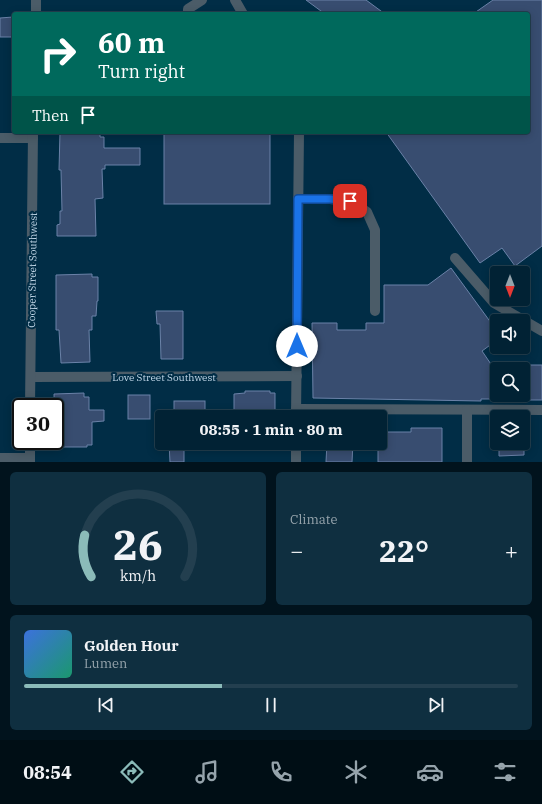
<!DOCTYPE html>
<html lang="en">
<head>
<meta charset="utf-8">
<style>
  :root { --surface:#012234; --page:#0f2f40; --text:#f1f3f6; --muted:#96a4ac; --line:#233f4f; --accent:#8bbbb9 }
  body { margin:0; font-family:"IBM Plex Serif",serif; background:var(--page); color:var(--text); height:100vh; display:flex; flex-direction:column; font-size:15px; white-space:nowrap }
  * { box-sizing:border-box; margin:0 }
  p { font-size:13px; color:var(--muted) }
  .icon { flex:none; width:22px; height:22px; fill:none; stroke:currentColor; stroke-width:2; stroke-linecap:round; stroke-linejoin:round }
  .map { position:relative; height:462px; overflow:hidden }
  .sheet { display:flex; flex-direction:column; gap:10px; padding:10px; background:#01131d; flex:1 }
  .sheet>* { flex:none }
  .banner { position:absolute; left:12px; top:12px; width:518px; height:122px; border-radius:4px; box-shadow:0 2px 10px #0003,0 0 0 1px var(--line); background:#00695c; color:#fff; overflow:hidden }
  .needle { width:26px; rotate:180deg }
  .fabs { position:absolute; left:490px; top:266px; display:grid; gap:8px }
  .fabs a { display:grid; place-items:center; width:40px; height:40px; border-radius:4px; background:var(--surface); box-shadow:0 2px 10px #0003,0 0 0 1px var(--line); font-size:20px }
  .speed { position:absolute; left:12px; top:398px; display:flex; gap:8px; font-size:20px; font-weight:700; text-align:center }
  .speed>* { display:grid; place-content:center; width:52px; height:52px; border-radius:50%; background:var(--surface); box-shadow:0 2px 10px #0003,0 0 0 1px var(--line); line-height:1 }
  .speed .limit { border:2px solid #111; border-radius:6px; background:#fff; color:#111 }
  .pin { position:absolute; display:grid; place-items:center; width:34px; height:34px; color:#fff; margin:-17px; border-radius:8px; box-shadow:0 2px 6px #0006 }
  .me { position:absolute; width:44px; margin:-22px; rotate:0deg; stroke-linejoin:round; filter:drop-shadow(0 0 3px #0008) }
  .turn { display:flex; align-items:center; gap:14px; height:84px; padding:0 20px; font-size:18px }
  .turn .icon { width:52px; height:52px; stroke-width:2.5 }
  .turn b { display:block; font-size:28px; line-height:34px }
  .then { display:flex; align-items:center; height:38px; padding:0 20px; background:#0003; gap:8px; font-size:15px }
  .big { font-size:30px; font-weight:700; line-height:1.1 }
  .sheet .card { flex:1; display:flex; flex-direction:column; justify-content:center; gap:6px; min-width:0; padding:0 14px; border-radius:6px; background:var(--page) }
  .sheet .dial { align-items:center; gap:0 }
  .dial svg { height:104px; overflow:visible; fill:none; stroke:var(--line); stroke-width:7; stroke-linecap:round; text-anchor:middle }
  .dial text { fill:var(--text); stroke:none }
  .song { display:flex; align-items:center; gap:12px }
  .cover { width:48px; height:48px; border-radius:6px; background:linear-gradient(135deg,hsl(220 70% 55%),hsl(160 70% 35%)) }
  .played { height:4px; border-radius:2px; background:linear-gradient(90deg,var(--accent) 40%,var(--line) 40%) }
  .keys { display:flex; justify-content:space-around; direction:ltr }
  .heat { display:flex; justify-content:space-between; align-items:center; font-size:22px; direction:ltr }
  .sheet .tiles { flex:1; display:grid; gap:10px; grid-template-columns:1fr 1fr }
  .card:last-child { grid-column:span 2 }
  .trip { position:absolute; left:155px; top:410px; width:232px; height:40px; border-radius:4px; background:var(--surface); box-shadow:0 2px 10px #0003,0 0 0 1px var(--line); font-weight:700; line-height:40px; text-align:center }
  .dock { display:flex; height:64px; justify-content:space-around; align-items:center; background:#000e15; color:var(--muted) }
  .dock .icon { width:28px; height:28px }
  .dock .on { color:var(--accent) }
  .dock b { font-size:18px; color:var(--text) }
  .map>svg:first-child { display:block }
</style>
</head>
<body>
<div class="map">
<svg width="542" height="462" viewBox="0 0 542 462">
  <rect width="100%" height="100%" fill="#012d46"/>
  <g fill="#384d70" stroke="#6b82a8">
    <polygon points="306,0 366,0 385,14 325,14"/>
    <polygon points="493,0 542,0 542,246 515,266 502,248 480,263 386,132 528,132 528,14 473,14"/>
    <polygon points="13,17 13,37 0,37 0,18"/>
    <polygon points="60,132 100,132 100,137 104,137 104,148 140,148 140,165 105,165 105,169 102,169 103,198 95,199 96,236 57,236 57,225 60,224 60,211 62,211 61,170 59,170"/>
    <rect x="164" y="132" width="106" height="72"/>
    <polygon points="451,268 497,331 497,340 482,351 497,373 497,399 481,399 481,401 313,398 312,323 337,323 337,330 366,330 366,323 384,323 384,285 428,285"/>
    <polygon points="92,274 92,277 98,277 98,301 97,301 96,316 92,316 92,330 89,330 90,362 61,363 59,330 56,330 56,275"/>
    <polygon points="156,311 183,311 183,359 161,359 160,324 157,324"/>
    <rect x="523" y="365" width="19" height="35"/>
    <polygon points="245,391 270,391 270,393 275,393 275,417 234,417 234,394 245,393"/>
    <polygon points="84,393 84,397 89,397 89,410 104,410 104,421 92,422 92,445 87,445 87,447 55,447 54,394"/>
    <rect x="128" y="395" width="22" height="24"/>
    <rect x="174" y="401" width="31" height="16"/>
    <polygon points="411,428 442,428 442,462 378,462 378,443 380,443 380,432 411,432"/>
    <polygon points="169,443 184,443 184,462 170,462"/>
    <polygon points="327,443 353,443 352,462 326,462"/>
    <polygon points="499,443 524,443 524,455 499,456"/>
  </g>
  <g fill="none" stroke-linecap="round" stroke-linejoin="round">
    <g stroke="#4b5c68" stroke-width="10">
      <polyline points="235,0 243,14"/>
      <polyline points="36,14 36,0"/>
      <polyline points="188,14 188,9 202,0"/>
      <polyline points="0,138 33,138"/>
      <polyline points="298,199 330,199 350,201 367,212 375,230 375,311"/>
      <polyline points="455,258 494,303 542,331"/>
      <polyline points="31,377 297,376"/>
      <polyline points="30,407 33,132"/>
      <polyline points="296,409 542,410"/>
      <polyline points="296,417 299,132"/>
      <polyline points="0,458 30,458"/>
      <polyline points="30,462 30,441"/>
      <polyline points="296,462 296,443"/>
      <polyline points="467,462 467,410"/>
    </g>
  </g>
  <g fill="none" stroke-linecap="round" stroke-linejoin="round">
    <defs>
      <polyline id="route" points="297,346 298,199 330,199 350,201"/>
    </defs>
    <use href="#route" stroke="#114b97" stroke-width="10"/>
    <use href="#route" stroke="#1a73e8" stroke-width="7"/>
  </g>
  <g text-anchor="middle" stroke-width="4" stroke-linejoin="round" paint-order="stroke">
    <g font-size="10" fill="#c2d7e8" stroke="#012d46">
      <text transform="translate(32 270) rotate(-89)" y="4">Cooper Street Southwest</text>
      <text x="164" y="381">Love Street Southwest</text>
    </g>
  </g>
</svg>
<div class="fabs">
<a><svg class="needle" viewBox="-14 -14 28 28"><path d="M0-13l5 13h-10z" fill="#e53935"/><path d="M0 13l5-13h-10z" fill="#96a4ac"/></svg></a>
<a><svg class="icon" aria-label="sound" viewBox="0 0 24 24"><path d="M4 9h4l5-4v14l-5-4H4zM17 9q2 3 0 6"/></svg></a>
<a><svg class="icon" aria-label="search" viewBox="0 0 24 24"><circle cx="10" cy="10" r="6"/><path d="M15 15l6 6"/></svg></a>
<a><svg class="icon" aria-label="layers" viewBox="0 0 24 24"><path d="M12 4l9 5-9 5-9-5zM3 14l9 5 9-5"/></svg></a>
</div>
<div class="speed"><div class="limit">30</div></div>
<div class="pin" style="left:350px;top:201px;background:#d93025"><svg class="icon" aria-label="arrive" viewBox="0 0 24 24"><path d="M6 21V4h12l-3 4 3 4H6"/></svg></div>
<svg class="me" style="left:297px;top:346px" viewBox="-20 -20 40 40"><circle r="19" fill="#fff"/><path d="M0-13L10 11 0 6-10 11z" fill="#1a73e8"/></svg>
<div class="trip">08:55 · 1 min · 80 m</div>
<div class="banner">
<div class="turn"><svg class="icon" aria-label="right" viewBox="0 0 24 24"><path d="M7 20v-9h11M14 6l5 5-5 5"/></svg><div><b>60 m</b>Turn right</div></div>
<div class="then">Then<svg class="icon" aria-label="arrive" viewBox="0 0 24 24"><path d="M6 21V4h12l-3 4 3 4H6"/></svg></div>
</div>
</div>
<section class="sheet">
<div class="tiles">
<div class="card dial"><svg viewBox="0 0 100 80">
<path d="M14 69A42 42 0 1 1 86 69"/>
<path d="M14 69A42 42 0 0 1 9 37" stroke="#8bbbb9"/>
<text x="50" y="56" font-size="32" font-weight="700">26</text>
<text x="50" y="72" font-size="11">km/h</text>
</svg></div>
<div class="card"><p>Climate</p>
<div class="heat"><a>−</a><b class="big">22°</b><a>+</a></div>
</div>
<div class="card">
<div class="song"><i class="cover"></i><div><b>Golden Hour</b><p>Lumen</p></div></div>
<div class="played"></div>
<div class="keys"><svg class="icon" aria-label="previous" viewBox="0 0 24 24"><path d="M18 5L8 12l10 7zM5 5v14"/></svg><svg class="icon" aria-label="pause" viewBox="0 0 24 24"><path d="M8 5v14M16 5v14"/></svg><svg class="icon" aria-label="next" viewBox="0 0 24 24"><path d="M6 5l10 7-10 7zM19 5v14"/></svg></div>
</div>
</div>
</section>
<nav class="dock">
<b>08:54</b>
<svg class="icon on" aria-label="directions" viewBox="0 0 24 24"><path d="M12 3l9 9-9 9-9-9zM9 14v-3h6M13 9l2 2-2 2"/></svg>
<svg class="icon" aria-label="music" viewBox="0 0 24 24"><path d="M9 18V5l10-2v13"/><circle cx="6" cy="18" r="3"/><circle cx="16" cy="16" r="3"/></svg>
<svg class="icon" aria-label="phone" viewBox="0 0 24 24"><path d="M5 4h4l2 5-3 2q2 4 5 5l2-3 5 2v4C11 20 4 13 5 4z"/></svg>
<svg class="icon" aria-label="climate" viewBox="0 0 24 24"><path d="M12 3v18M4 7l16 10M4 17L20 7"/></svg>
<svg class="icon" aria-label="car" viewBox="0 0 24 24"><path d="M5 17H2v-5l4-1 3-4h7l3 4 3 1v5h-3M9 17h6M6 11h13"/><circle cx="7" cy="17" r="2"/><circle cx="17" cy="17" r="2"/></svg>
<svg class="icon" aria-label="filters" viewBox="0 0 24 24"><path d="M4 7h16M4 17h16"/><circle cx="9" cy="7" r="2"/><circle cx="15" cy="17" r="2"/></svg>
</nav>
</body>
</html>
